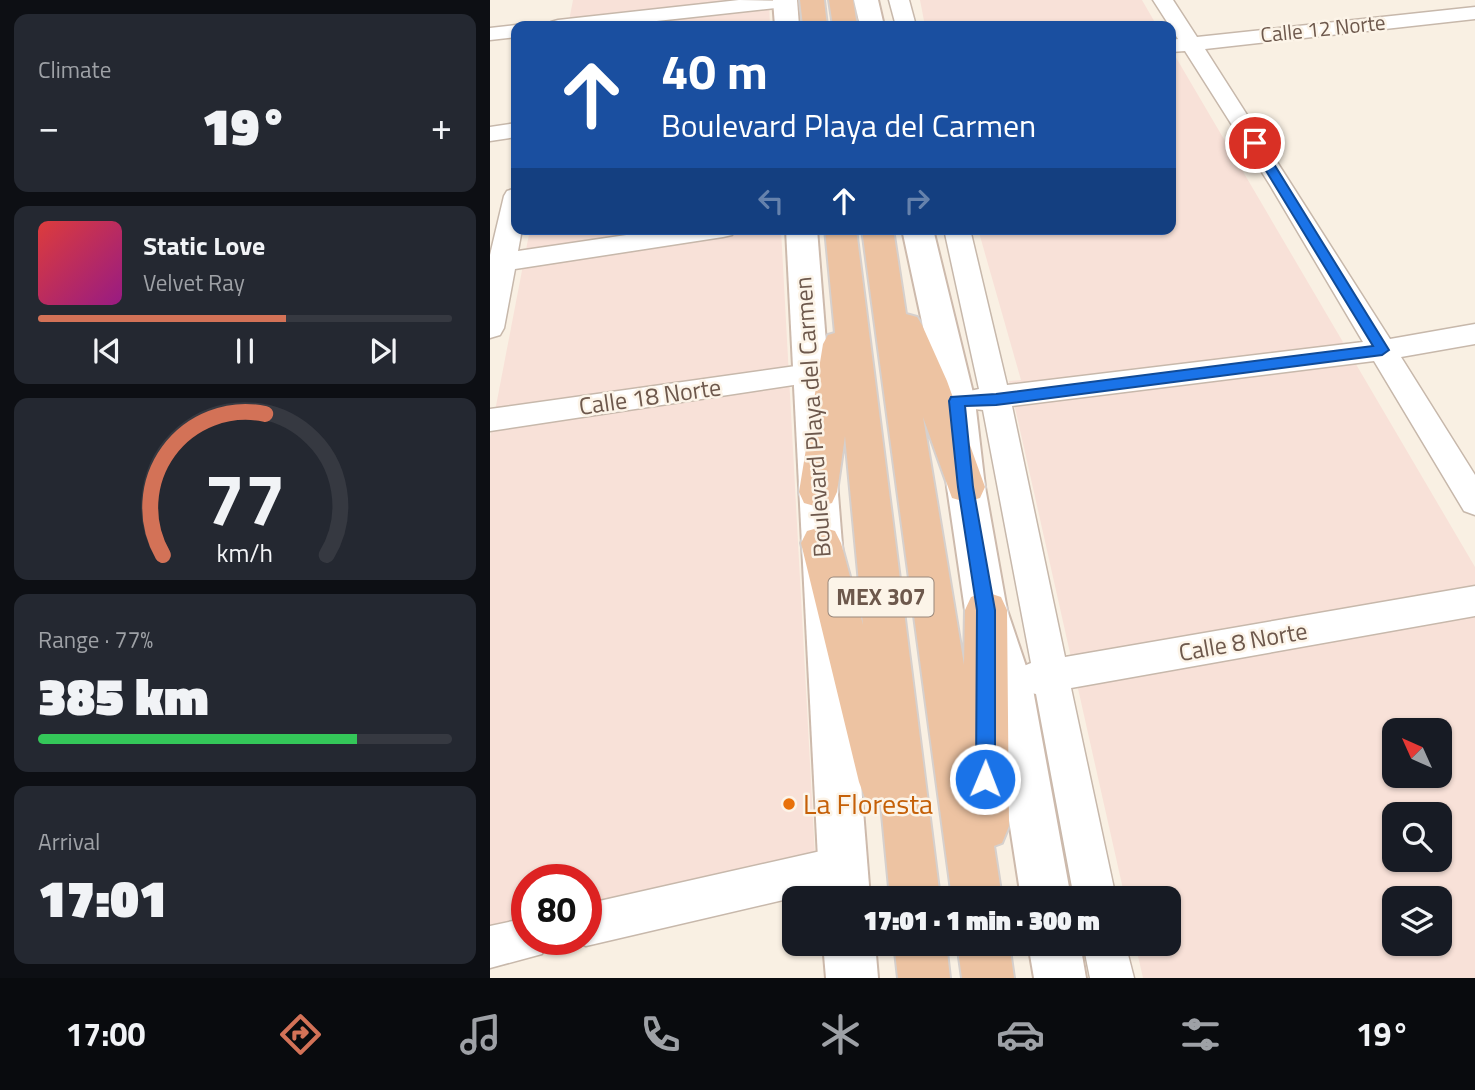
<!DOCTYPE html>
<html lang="en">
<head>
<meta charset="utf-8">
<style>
  :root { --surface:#171b24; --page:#242831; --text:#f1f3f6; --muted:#9ea1a6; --line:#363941; --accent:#d37257 }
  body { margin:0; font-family:"Titillium Web",sans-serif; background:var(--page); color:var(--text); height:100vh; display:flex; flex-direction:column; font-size:26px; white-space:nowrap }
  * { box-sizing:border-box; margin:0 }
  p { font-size:23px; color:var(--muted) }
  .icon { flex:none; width:38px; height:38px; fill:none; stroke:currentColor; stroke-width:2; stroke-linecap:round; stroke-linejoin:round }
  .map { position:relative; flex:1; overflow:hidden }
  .side { display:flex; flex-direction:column; gap:14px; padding:14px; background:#0d0f14; width:490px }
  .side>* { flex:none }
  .hud { position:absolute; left:21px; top:21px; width:665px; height:214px; border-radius:14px; box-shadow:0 2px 5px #0004; background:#1a4fa0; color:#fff; overflow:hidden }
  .needle { width:46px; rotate:315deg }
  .buttons { position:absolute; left:892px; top:718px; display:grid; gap:14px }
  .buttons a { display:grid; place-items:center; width:70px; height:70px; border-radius:14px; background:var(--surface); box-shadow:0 2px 5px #0004; font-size:35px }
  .speed { position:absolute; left:21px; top:864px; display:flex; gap:14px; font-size:35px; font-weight:700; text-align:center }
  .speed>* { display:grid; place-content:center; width:91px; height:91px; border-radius:50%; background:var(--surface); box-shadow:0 2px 5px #0004; line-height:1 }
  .speed .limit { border:10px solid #d22; background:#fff; color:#111 }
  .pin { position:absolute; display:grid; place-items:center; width:60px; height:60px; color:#fff; margin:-30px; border:4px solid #fff; border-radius:50%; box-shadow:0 2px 7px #0007 }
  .me { position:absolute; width:77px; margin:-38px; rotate:1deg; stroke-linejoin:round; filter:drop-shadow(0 0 5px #0008) }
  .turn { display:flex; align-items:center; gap:24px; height:147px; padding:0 35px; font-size:32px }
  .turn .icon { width:91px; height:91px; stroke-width:2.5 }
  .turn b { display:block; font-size:49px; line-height:60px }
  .lanes { display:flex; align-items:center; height:66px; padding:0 35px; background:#0003; justify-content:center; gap:35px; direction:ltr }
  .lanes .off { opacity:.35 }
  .big { font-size:52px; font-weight:800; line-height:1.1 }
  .side .widget { flex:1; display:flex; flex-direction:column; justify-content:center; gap:10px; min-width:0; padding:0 24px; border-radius:14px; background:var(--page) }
  .side .dial { align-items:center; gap:0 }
  .dial svg { height:182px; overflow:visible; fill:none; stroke:var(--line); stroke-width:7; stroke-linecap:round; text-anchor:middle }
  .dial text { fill:var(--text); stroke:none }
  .song { display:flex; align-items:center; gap:21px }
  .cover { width:84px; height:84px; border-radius:10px; background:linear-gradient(135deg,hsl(0 70% 55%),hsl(310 70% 35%)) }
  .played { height:7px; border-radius:4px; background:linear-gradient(90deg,var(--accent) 60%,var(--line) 60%) }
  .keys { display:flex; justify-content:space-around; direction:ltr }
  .heat { display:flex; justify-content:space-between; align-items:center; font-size:38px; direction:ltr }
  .charge { height:10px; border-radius:5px; background:linear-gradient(90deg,#34c759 77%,var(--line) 0) }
  .trip { position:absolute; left:292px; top:886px; width:399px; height:70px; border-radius:14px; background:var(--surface); box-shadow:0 2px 5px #0004; font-weight:800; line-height:70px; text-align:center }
  .tabs { display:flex; height:112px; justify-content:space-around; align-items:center; background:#090b0e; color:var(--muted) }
  .tabs .icon { width:49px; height:49px }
  .tabs .active { color:var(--accent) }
  .tabs b { font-size:32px; color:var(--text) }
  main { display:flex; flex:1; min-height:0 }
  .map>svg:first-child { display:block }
</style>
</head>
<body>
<main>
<section class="side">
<div class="widget"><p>Climate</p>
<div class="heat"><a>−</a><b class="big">19°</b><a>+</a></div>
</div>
<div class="widget">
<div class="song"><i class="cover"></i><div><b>Static Love</b><p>Velvet Ray</p></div></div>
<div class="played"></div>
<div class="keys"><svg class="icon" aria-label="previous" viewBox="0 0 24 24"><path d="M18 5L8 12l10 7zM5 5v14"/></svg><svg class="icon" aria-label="pause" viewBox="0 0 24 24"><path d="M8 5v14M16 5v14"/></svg><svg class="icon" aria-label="next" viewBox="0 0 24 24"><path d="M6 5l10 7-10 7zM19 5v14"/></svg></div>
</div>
<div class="widget dial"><svg viewBox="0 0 100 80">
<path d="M14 69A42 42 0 1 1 86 69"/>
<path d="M14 69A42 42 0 0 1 59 7" stroke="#d37257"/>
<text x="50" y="56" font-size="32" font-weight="700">77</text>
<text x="50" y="72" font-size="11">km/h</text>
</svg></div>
<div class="widget"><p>Range · 77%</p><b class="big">385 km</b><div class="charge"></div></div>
<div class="widget"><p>Arrival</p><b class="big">17:01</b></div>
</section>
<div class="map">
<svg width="985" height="978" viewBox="0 0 985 978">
  <rect width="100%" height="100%" fill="#f9f0e3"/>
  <g fill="#f8e1d8" fill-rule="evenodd">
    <polygon points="83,0 279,0 280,26 78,26"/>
    <polygon points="430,0 652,0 667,26 435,26"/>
    <path d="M 681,49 L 985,567 L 985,978 L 653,978 L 645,943 L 679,943 L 679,898 L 635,898 L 519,381 L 531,380 L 488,229 L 681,229 ZM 905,730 L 950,730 L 950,775 L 905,775 ZM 905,814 L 950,814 L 950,859 L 905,859 ZM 905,898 L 950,898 L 950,943 L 905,943 Z"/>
    <polygon points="40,229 291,229 326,874 96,926 96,880 37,880 37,939 0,947 0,437"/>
  </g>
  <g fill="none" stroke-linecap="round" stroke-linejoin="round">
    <defs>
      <g id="minor">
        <polygon points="249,0 305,1 302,5 295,7 121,26 58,26 61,22 68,20"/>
        <polygon points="399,0 419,0 426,26 406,26"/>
        <polygon points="663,0 683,0 707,37 985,7 985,19 715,49 900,339 985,324 985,344 911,357 985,475 985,515 974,511 884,361 522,406 575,657 985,586 985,616 581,688 626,898 584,898 546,694 529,690 524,679 529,668 541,663 493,410 475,408 470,400 475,392 489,389 454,229 480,229 517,385 873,342 780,185 695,51 681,52 681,40 688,39"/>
        <polygon points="26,25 32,26 26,26 26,37 0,40 0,28"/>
        <polygon points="26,123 26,137 0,141 0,127"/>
        <polygon points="26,188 26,229 32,229 28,251 177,229 246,229 242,235 233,237 25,269 14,328 10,335 0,338 0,255 14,196 17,191"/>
        <polygon points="320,364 330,367 334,374 330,381 0,431 0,409"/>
        <polygon points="353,846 367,852 373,866 367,880 353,886 96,946 81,940 96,940 96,904"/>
        <polygon points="37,918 37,940 58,940 52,954 0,968 0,926"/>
        <polygon points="593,943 635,943 644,978 600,978"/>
      </g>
      <g id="secondary">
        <polygon points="283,0 307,0 309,26 285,26"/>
        <polygon points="364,0 388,0 394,26 370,26"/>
        <polygon points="296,229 327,229 380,898 330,898"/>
        <polygon points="412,229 443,229 485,401 495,487 517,610 542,684 581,898 531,898 498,684 475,610 457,487 449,401"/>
        <polygon points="333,943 385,943 388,978 336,978"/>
        <polygon points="538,943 590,943 596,978 544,978"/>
      </g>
      <g id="trunk">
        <polygon points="310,0 334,0 337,26 313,26"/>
        <polygon points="339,0 363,0 367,26 343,26"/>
        <polygon points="335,229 366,229 450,898 400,898 391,804 375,798 369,782 311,543 317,531 331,527 345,531 351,543 373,625 355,436 347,492 342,503 328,507 314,503 309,492 333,344 338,335 345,333"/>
        <polygon points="372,229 403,229 416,314 427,317 432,325 457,381 495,487 490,498 476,502 462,498 433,417 474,665 475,610 481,597 496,592 511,597 517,610 519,826 512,843 504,846 512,898 462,898"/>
        <polygon points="404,943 456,943 460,978 408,978"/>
        <polygon points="467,943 519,943 524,978 472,978"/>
      </g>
    </defs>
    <use href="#minor" stroke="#c7b8ab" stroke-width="3"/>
    <use href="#secondary" stroke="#cdbaac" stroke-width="4"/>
    <use href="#trunk" stroke="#d6d0cd" stroke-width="4"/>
    <use href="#minor" fill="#fff" fill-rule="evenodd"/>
    <use href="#secondary" fill="#fff" fill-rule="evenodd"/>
    <use href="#trunk" fill="#edc3a2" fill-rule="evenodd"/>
  </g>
  <polygon fill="#1a73e8" stroke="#114b97" stroke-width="2" points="765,140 771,143 899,350 892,355 506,405 475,406 483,487 505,610 505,779 502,786 495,789 489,786 486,779 487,610 468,487 459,401 461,397 506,394 883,346 759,143"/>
  <circle fill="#e8710a" stroke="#fcf4e8" stroke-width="2.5" cx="299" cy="804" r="7"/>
  <g text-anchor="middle" stroke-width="5" stroke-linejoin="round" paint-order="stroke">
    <g font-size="21" fill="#6d584c" stroke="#fcf4e8">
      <text transform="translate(833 29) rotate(-6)" y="7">Calle 12 Norte</text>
    </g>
    <rect fill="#fcf4e8" stroke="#98877b" stroke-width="2" x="338.5" y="577.5" width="105" height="39" rx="5"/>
    <g font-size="23" font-weight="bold" fill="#6d584c">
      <text x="391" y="605">MEX 307</text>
    </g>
    <g font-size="24" fill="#6d584c" stroke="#fcf4e8">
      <text transform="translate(160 397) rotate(-8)" y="8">Calle 18 Norte</text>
      <text transform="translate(323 417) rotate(-94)" y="8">Boulevard Playa del Carmen</text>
      <text transform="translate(753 642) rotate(-10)" y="8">Calle 8 Norte</text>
    </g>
    <g font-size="28" fill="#c56008" stroke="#fcf4e8" text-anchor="start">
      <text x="313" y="814">La Floresta</text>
    </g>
  </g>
</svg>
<div class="buttons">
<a><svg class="needle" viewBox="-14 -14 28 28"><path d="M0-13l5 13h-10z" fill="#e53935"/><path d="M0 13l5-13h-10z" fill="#9ea1a6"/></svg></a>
<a><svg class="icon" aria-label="search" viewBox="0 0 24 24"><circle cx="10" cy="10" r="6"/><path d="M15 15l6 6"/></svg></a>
<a><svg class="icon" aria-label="layers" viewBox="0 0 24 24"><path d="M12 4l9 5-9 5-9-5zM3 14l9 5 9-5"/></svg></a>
</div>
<div class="speed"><div class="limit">80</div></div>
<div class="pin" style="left:765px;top:143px;background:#d93025"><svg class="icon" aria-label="arrive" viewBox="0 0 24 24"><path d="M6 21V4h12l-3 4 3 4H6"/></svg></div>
<svg class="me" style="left:495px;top:779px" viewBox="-20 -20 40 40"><circle r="17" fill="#1a73e8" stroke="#fff" stroke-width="3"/><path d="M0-11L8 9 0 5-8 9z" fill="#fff"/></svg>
<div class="trip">17:01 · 1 min · 300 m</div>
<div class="hud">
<div class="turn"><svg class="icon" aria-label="ahead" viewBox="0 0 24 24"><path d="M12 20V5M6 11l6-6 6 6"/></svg><div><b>40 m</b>Boulevard Playa del Carmen</div></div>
<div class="lanes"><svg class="icon off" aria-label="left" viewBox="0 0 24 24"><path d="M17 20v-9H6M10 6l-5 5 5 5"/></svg><svg class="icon" aria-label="ahead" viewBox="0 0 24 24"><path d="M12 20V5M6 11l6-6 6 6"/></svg><svg class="icon off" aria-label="right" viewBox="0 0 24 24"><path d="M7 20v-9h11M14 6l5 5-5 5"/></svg></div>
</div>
</div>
</main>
<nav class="tabs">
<b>17:00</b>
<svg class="icon active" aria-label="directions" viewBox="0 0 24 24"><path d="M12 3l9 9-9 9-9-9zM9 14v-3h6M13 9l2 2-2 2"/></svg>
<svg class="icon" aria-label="music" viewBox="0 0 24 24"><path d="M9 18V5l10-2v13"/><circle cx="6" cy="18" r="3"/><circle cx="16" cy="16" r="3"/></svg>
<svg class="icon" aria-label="phone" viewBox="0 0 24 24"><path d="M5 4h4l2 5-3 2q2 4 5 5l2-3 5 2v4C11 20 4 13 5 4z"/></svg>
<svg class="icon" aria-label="climate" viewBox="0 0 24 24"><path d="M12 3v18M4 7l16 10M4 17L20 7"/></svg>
<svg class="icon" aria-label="car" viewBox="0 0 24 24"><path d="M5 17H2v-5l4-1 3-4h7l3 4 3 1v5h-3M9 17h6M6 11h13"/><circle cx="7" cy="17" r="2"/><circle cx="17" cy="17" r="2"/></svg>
<svg class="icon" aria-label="filters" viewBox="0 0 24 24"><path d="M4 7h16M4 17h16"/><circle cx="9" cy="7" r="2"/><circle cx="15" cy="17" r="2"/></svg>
<b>19°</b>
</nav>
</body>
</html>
